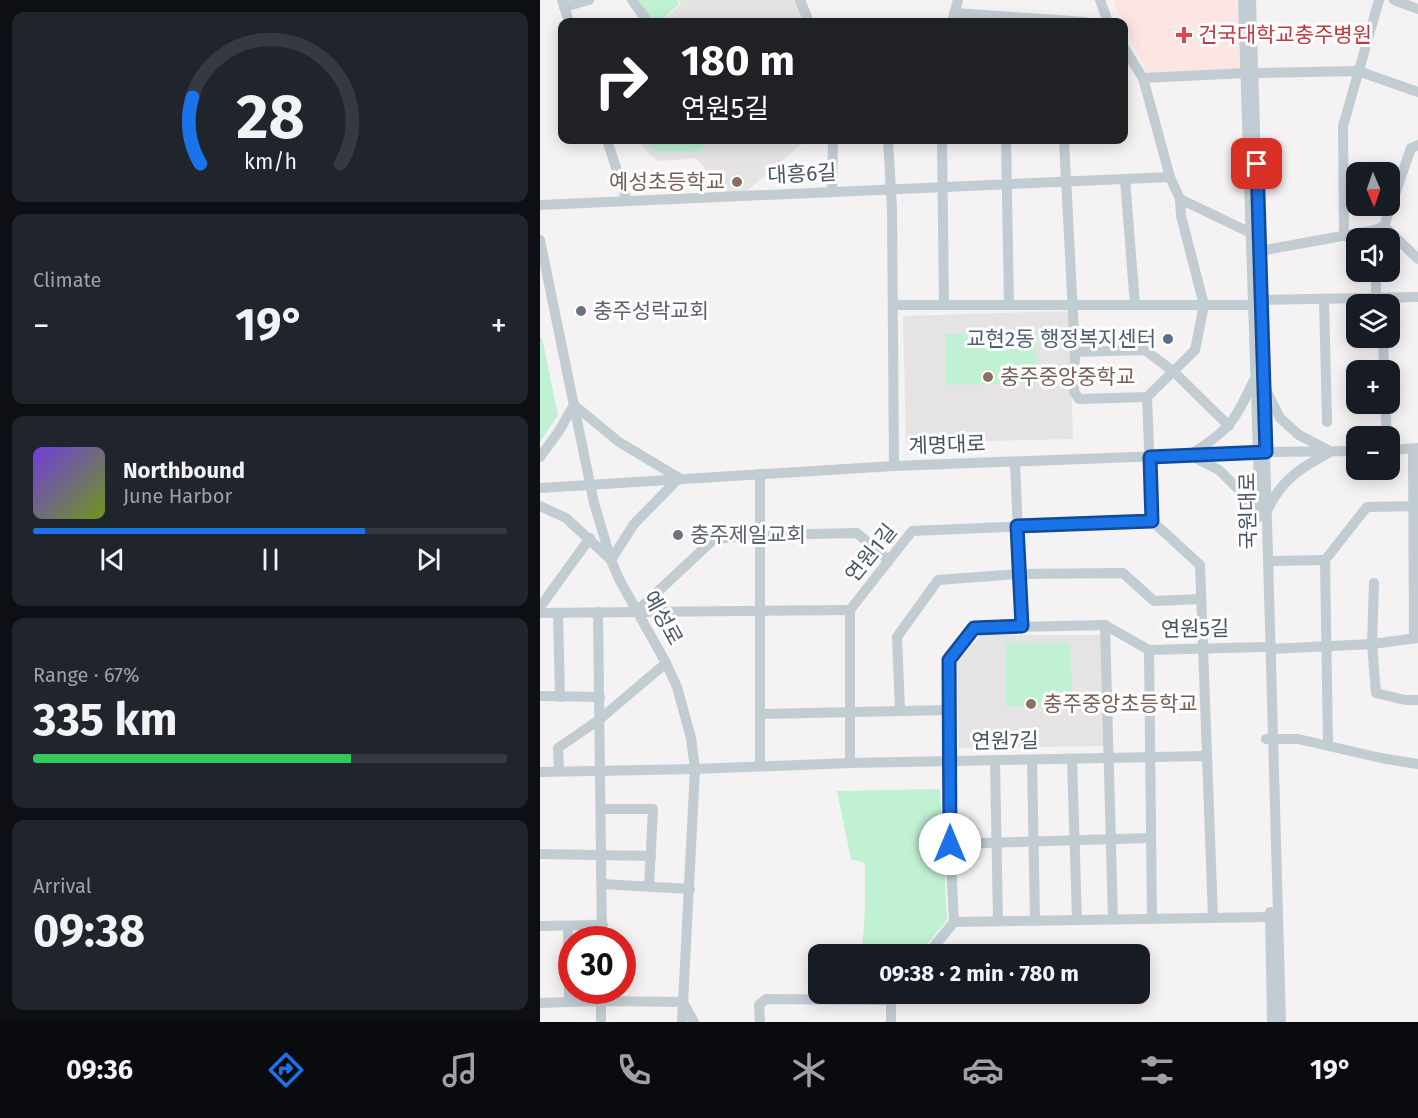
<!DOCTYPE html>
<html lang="en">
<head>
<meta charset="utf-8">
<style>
  :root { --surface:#171b24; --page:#20242c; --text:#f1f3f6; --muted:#9ea1a6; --line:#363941; --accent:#1a73e8 }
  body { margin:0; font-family:"Fira Sans","Noto Sans KR",sans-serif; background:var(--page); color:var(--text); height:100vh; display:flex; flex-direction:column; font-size:22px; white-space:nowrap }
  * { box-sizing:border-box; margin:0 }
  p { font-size:20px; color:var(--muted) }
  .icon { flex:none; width:33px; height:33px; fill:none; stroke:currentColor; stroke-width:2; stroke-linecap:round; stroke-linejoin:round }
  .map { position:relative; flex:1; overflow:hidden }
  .panel { display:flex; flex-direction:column; gap:12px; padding:12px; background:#0d0f14; width:540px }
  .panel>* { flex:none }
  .top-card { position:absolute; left:18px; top:18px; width:570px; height:126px; border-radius:12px; box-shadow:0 3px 15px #0003; background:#202124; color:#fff; overflow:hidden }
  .needle { width:39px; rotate:178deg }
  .buttons { position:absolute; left:806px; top:162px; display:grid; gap:12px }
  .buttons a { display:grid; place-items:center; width:54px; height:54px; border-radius:12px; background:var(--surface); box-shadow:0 3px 15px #0003; font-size:30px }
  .speed { position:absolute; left:18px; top:926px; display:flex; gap:12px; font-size:30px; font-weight:700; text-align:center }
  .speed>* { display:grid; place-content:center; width:78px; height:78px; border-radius:50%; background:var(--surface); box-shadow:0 3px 15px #0003; line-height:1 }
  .speed .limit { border:9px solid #d22; background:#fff; color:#111 }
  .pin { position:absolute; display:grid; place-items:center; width:51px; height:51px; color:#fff; margin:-26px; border-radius:12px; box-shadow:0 3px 9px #0006 }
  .me { position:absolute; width:66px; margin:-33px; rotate:0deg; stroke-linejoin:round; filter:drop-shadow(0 0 4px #0008) }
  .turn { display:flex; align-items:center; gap:21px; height:126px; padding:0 24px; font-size:27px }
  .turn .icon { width:78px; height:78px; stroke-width:2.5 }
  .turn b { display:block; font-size:42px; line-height:51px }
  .big { font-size:45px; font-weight:700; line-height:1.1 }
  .panel .card { flex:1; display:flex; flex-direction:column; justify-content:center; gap:9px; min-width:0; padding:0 21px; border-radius:12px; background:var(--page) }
  .panel .dial { align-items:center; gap:0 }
  .dial svg { height:156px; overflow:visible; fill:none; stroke:var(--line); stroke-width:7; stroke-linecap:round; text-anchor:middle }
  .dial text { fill:var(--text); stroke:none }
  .song { display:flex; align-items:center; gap:18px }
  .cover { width:72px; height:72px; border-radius:9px; background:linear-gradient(135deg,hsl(260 70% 55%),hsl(80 70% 35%)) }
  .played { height:6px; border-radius:3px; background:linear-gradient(90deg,var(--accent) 70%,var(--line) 70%) }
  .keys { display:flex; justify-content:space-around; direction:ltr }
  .heat { display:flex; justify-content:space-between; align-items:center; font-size:33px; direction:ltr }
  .charge { height:9px; border-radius:4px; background:linear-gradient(90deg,#34c759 67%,var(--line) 0) }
  .trip { position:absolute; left:268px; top:944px; width:342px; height:60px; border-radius:12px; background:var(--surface); box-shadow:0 3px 15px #0003; font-weight:700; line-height:60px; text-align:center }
  .tab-bar { display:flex; height:96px; justify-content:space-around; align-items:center; background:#090b0e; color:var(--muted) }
  .tab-bar .icon { width:42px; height:42px }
  .tab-bar .current { color:var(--accent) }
  .tab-bar b { font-size:27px; color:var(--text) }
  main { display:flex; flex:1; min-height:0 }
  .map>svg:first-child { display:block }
</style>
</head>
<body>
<main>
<section class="panel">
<div class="card dial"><svg viewBox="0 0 100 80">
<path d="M14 69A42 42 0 1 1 86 69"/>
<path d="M14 69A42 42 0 0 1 10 35" stroke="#1a73e8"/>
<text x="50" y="56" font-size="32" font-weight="700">28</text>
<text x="50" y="72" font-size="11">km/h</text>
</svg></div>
<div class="card"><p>Climate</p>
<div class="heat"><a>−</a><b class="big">19°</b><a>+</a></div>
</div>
<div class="card">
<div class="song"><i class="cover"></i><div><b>Northbound</b><p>June Harbor</p></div></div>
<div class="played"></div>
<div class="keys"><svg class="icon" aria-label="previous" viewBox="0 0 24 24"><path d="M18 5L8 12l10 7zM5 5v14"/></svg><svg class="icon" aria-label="pause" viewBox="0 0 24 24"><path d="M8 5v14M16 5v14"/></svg><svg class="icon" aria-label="next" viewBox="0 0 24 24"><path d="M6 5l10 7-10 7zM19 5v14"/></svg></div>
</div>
<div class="card"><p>Range · 67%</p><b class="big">335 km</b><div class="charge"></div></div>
<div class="card"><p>Arrival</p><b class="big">09:38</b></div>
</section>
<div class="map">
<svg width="878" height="1022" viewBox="0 0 878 1022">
  <rect width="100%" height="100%" fill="#f4f2f2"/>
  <g fill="#e5e3e4">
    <polygon points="139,0 260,0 269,22 122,22 141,4"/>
    <polygon points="96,140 266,140 194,202 156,158 120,161 111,156"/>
    <polygon points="529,311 533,439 366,443 363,316"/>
    <polygon points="441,635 563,635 564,746 419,748 417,662"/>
  </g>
  <polygon fill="#fce5e3" points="573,0 697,0 700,69 607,73"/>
  <g fill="#c0f1d2">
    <polygon points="98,0 137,0 139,4 120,22 113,22"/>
    <polygon points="114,140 172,140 159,152 115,151 108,145"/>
    <polygon points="496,332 497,383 406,385 405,334"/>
    <polygon points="0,338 2,338 18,415 0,442"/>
    <polygon points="465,643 530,643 532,698 523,707 465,706"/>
    <polygon points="400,789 407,920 379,954 322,954 325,907 325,863 311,859 297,791"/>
  </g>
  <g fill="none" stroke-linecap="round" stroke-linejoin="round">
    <g stroke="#c2ccd3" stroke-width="10">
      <polyline points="22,0 29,22"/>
      <polyline points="92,0 108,22"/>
      <polyline points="260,0 269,22"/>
      <polyline points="560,0 568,22"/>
      <polyline points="703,0 720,515"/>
      <path d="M 711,0 C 724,341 730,681 741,1022"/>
      <polyline points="854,0 878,9"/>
      <polyline points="24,7 49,0"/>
      <polyline points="414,13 546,22"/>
      <polyline points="412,22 418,0"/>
      <polyline points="584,48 603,78 630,177 640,199 641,216 664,305 655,350 607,397"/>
      <polyline points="714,73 818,71 878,92"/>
      <polyline points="603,78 706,73"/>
      <polyline points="67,140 87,201"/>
      <polyline points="348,140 352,209 354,466"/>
      <polyline points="402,140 404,305"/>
      <polyline points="466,140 469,305"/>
      <polyline points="524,140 535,352 534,392 539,399 607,397"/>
      <polyline points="585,179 595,305"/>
      <polyline points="292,192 293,140"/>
      <polyline points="640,199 711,233"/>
      <polyline points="0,205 630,177"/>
      <polyline points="844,226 871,148 878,145"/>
      <polyline points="804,236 803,126 839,0"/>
      <polyline points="0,240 54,503 71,560 79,579 126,663 137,687 151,738 155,769 142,1022"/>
      <polyline points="720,251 835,230 844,226 878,259"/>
      <polyline points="836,272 836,299"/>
      <polyline points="784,299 787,422"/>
      <polyline points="721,300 878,297"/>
      <polyline points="353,305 713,305"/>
      <polyline points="843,338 844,370"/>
      <polyline points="535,352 605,350 634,372 689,426"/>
      <polyline points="726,390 740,418 759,435 788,450"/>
      <polyline points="607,397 612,521 660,565 673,918"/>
      <polyline points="845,404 847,436"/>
      <polyline points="34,405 79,442 139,478"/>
      <polyline points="873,449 874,638"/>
      <polyline points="849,450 878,448"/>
      <path d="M 651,454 C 689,430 694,423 713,382"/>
      <polyline points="652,456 679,470 703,494 718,518"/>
      <polyline points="0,457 19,431 34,405"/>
      <polyline points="475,462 482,626"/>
      <polyline points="220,474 220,766"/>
      <polyline points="0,488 354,466 726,452 816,451"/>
      <polyline points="0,506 26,518 68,557"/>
      <path d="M 728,509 C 742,479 762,467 790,452"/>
      <polyline points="71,560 94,524 139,478"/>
      <polyline points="728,561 785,560"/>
      <polyline points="834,583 832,644 836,693 865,700 878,700"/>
      <polyline points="0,607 50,538"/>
      <polyline points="97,611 174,539 220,535 317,533 348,560"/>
      <polyline points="58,612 62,939"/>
      <polyline points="0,613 310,610"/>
      <polyline points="18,614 20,697"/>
      <polyline points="565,625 573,919"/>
      <polyline points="729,649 832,644 878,638"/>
      <polyline points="609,650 612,919"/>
      <polyline points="0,696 60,697"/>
      <polyline points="360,710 357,637 398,580 479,574 583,573 614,601 661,599"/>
      <polyline points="220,714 409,710"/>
      <polyline points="726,739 758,739 841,758 878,764"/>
      <polyline points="788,745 785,560 827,507 878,506"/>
      <polyline points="532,759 537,920"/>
      <polyline points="455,760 458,921"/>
      <polyline points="492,760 495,921"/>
      <polyline points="310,763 310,610 372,531 612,521"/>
      <polyline points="19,771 18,748 60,719 126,663"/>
      <polyline points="0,772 155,769 310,763 667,756"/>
      <polyline points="61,809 113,809 109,886"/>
      <polyline points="410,844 611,838"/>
      <polyline points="0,854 111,856"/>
      <polyline points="62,884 150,889"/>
      <polyline points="730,912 732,1022"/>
      <polyline points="414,922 730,917"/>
      <polyline points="0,926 63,925"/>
      <polyline points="28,926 29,1002"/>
      <polyline points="388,954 414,922 410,844 409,660 434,628 565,625 609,650 723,647"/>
      <polyline points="351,1000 351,1022"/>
      <polyline points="0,1003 61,1001 143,1002"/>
      <polyline points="144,1004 154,1022"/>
      <polyline points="61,1022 61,990"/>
      <polyline points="220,1022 219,1005 226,999 351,1000"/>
    </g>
  </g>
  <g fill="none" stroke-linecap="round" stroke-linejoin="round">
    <defs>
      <polyline id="route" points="410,844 409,660 434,628 482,626 477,526 612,521 610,457 726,452 717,164"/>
    </defs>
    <use href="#route" stroke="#114b97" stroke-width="15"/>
    <use href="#route" stroke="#1a73e8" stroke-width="10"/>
  </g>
  <path fill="#e0444e" stroke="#fff" stroke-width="2" d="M641 26h6v6h6v6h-6v6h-6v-6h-6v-6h6z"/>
  <g fill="#8d6e63" stroke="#fff" stroke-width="2">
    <circle cx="197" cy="182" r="6"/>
    <circle cx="448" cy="377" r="6"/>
    <circle cx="491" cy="704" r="6"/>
  </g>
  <g fill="#6b7280" stroke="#fff" stroke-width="2">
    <circle cx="41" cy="311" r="6"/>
    <circle cx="138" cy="535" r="6"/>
  </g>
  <circle fill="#5c6f8a" stroke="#fff" stroke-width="2" cx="628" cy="339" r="6"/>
  <g text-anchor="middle" stroke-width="6" stroke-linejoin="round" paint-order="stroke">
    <g font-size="21" fill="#be3a42" stroke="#fff" text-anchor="start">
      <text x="658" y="42">건국대학교충주병원</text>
    </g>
    <g font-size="21" fill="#495560" stroke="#fff">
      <text transform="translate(262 174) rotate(-3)" y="7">대흥6길</text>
      <text transform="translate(407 445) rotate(-2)" y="7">계명대로</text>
      <text transform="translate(708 511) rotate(-91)" y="7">국원대로</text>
      <text transform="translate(331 553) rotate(-51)" y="7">연원1길</text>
      <text transform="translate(123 618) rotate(61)" y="7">예성로</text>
      <text transform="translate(655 629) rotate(-1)" y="7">연원5길</text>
      <text transform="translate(465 741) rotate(-1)" y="7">연원7길</text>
    </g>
    <g font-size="21" fill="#785e54" stroke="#fff" text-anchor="start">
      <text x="185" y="189" text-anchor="end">예성초등학교</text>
      <text x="460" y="384">충주중앙중학교</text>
      <text x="503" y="711">충주중앙초등학교</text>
    </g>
    <g font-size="21" fill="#5b616d" stroke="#fff" text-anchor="start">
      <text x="53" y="318">충주성락교회</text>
      <text x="150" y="542">충주제일교회</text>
    </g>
    <g font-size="21" fill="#4e5e75" stroke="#fff" text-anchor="end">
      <text x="616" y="346">교현2동 행정복지센터</text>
    </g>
  </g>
</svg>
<div class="buttons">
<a><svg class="needle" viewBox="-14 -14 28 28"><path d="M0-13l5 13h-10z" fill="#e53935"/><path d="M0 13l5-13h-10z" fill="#9ea1a6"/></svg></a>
<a><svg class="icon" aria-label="sound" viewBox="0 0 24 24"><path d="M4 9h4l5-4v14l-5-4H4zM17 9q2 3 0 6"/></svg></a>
<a><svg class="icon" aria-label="layers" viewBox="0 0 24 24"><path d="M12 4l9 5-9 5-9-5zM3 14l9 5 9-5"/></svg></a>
<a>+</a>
<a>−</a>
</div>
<div class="speed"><div class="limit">30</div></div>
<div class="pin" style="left:717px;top:164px;background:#d93025"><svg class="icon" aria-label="arrive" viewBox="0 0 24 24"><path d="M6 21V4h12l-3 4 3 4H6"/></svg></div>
<svg class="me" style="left:410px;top:844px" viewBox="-20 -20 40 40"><circle r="19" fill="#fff"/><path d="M0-13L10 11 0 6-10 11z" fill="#1a73e8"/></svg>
<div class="trip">09:38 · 2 min · 780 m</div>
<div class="top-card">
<div class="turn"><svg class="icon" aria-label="right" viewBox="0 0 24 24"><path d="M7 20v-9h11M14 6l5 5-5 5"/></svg><div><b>180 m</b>연원5길</div></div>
</div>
</div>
</main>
<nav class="tab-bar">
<b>09:36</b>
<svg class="icon current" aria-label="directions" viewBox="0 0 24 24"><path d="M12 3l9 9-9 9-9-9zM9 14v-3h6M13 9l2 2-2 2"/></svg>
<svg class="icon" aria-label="music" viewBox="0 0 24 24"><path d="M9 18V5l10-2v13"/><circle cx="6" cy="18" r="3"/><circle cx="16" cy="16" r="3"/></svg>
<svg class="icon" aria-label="phone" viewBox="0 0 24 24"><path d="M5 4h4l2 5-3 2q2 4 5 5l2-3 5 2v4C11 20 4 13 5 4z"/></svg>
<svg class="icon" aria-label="climate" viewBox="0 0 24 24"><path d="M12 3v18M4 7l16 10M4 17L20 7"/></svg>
<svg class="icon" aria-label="car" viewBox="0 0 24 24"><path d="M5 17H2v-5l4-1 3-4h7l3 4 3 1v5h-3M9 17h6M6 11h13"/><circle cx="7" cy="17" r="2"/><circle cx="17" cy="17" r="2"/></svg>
<svg class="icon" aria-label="filters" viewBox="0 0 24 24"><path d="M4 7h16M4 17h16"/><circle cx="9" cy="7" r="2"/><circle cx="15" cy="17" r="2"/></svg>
<b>19°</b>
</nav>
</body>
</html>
